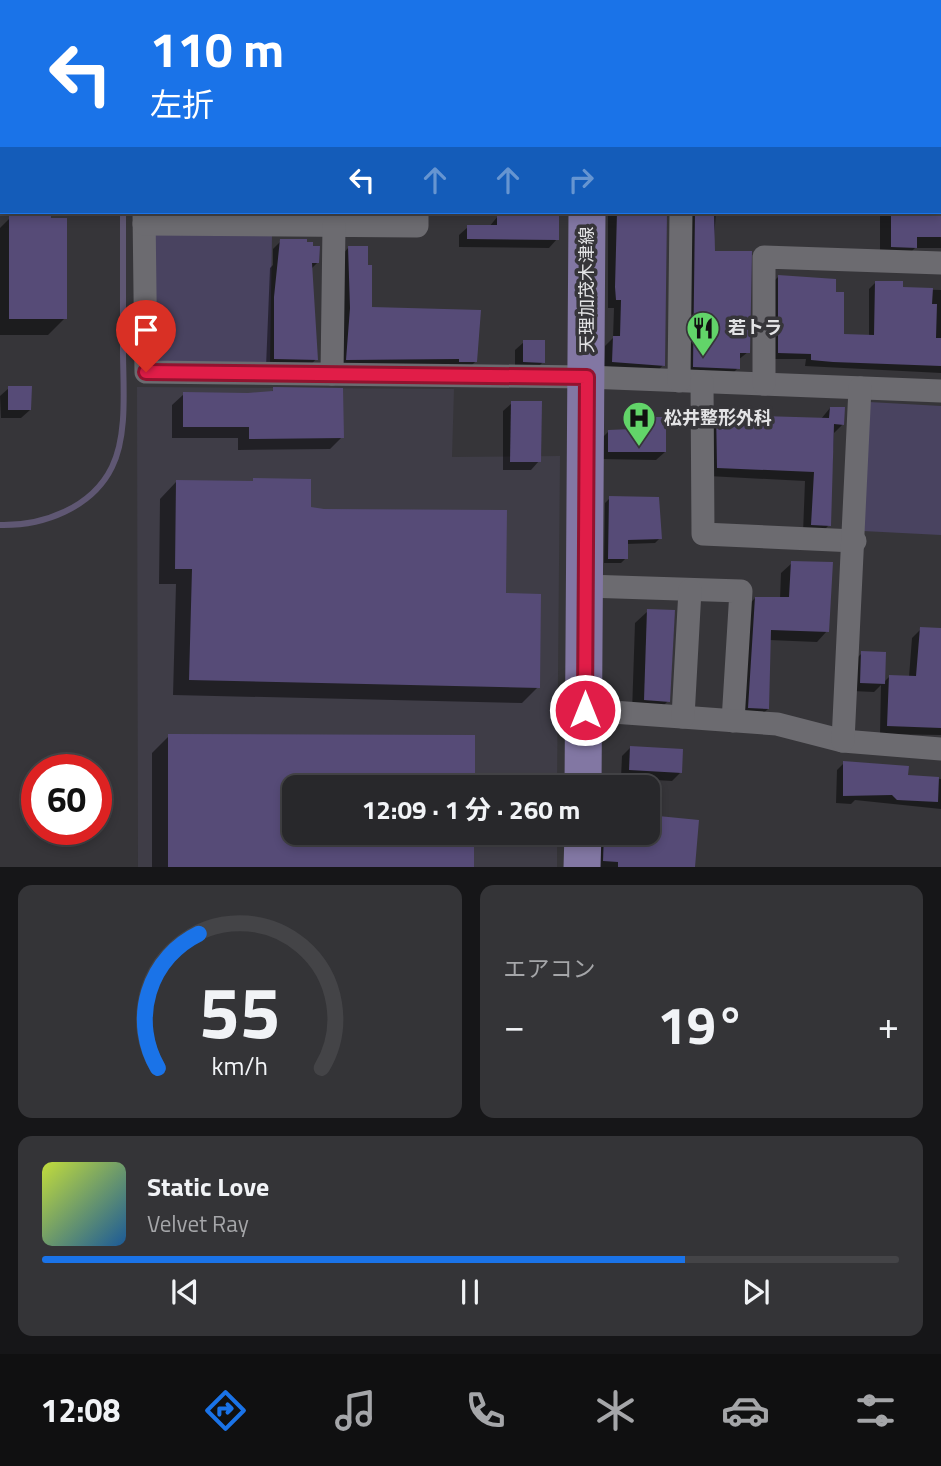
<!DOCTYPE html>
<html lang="ja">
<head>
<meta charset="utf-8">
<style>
  :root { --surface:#28282b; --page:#343437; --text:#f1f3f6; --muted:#a5a6a9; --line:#444447; --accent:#1a73e8 }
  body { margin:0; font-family:"Titillium Web","Noto Sans JP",sans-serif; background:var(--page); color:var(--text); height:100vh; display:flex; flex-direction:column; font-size:26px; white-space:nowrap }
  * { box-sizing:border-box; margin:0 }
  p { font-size:23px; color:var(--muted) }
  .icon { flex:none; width:38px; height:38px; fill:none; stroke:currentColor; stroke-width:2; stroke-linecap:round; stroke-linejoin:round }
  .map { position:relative; height:867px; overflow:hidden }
  .panel { display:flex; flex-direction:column; gap:18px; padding:18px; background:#161618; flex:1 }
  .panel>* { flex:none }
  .banner { position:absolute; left:0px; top:0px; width:942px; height:214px; box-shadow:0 4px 10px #0003,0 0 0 2px var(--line); background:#1a73e8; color:#fff; overflow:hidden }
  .speed { position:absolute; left:21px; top:754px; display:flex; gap:14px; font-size:35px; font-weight:700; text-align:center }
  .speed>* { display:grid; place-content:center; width:91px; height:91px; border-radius:50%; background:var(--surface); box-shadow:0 4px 10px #0003,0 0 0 2px var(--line); line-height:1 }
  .speed .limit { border:10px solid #d22; background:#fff; color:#111 }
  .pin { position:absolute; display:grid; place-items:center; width:60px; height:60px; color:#fff; margin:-72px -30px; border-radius:50% 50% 50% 0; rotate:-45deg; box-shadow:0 0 7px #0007 }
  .pin .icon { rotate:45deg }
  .me { position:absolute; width:77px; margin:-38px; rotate:0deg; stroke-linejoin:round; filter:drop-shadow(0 0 5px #0008) }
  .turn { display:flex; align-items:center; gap:24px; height:147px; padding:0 35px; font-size:32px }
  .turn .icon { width:91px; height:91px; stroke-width:2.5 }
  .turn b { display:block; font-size:49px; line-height:60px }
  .lanes { display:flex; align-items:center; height:66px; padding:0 35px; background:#0003; justify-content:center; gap:35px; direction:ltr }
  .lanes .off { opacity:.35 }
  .big { font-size:52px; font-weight:700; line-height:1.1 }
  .panel .card { flex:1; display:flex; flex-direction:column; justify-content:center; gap:10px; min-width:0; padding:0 24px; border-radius:14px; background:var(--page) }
  .panel .dial { align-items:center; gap:0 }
  .dial svg { height:182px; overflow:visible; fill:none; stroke:var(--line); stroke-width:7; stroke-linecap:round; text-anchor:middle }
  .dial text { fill:var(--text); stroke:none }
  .song { display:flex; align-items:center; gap:21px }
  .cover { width:84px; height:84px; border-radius:10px; background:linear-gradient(135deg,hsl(70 70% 55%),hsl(210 70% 35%)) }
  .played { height:7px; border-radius:4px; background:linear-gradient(90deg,var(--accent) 75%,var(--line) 75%) }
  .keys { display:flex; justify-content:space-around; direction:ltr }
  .heat { display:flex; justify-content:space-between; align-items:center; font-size:38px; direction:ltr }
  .panel .tiles { flex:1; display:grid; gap:18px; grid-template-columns:1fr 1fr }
  .card:last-child { grid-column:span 2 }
  .trip { position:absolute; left:282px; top:775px; width:378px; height:70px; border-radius:14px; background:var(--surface); box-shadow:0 4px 10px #0003,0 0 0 2px var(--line); font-weight:700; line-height:70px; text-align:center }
  .dock { display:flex; height:112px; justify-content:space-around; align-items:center; background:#101011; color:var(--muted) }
  .dock .icon { width:49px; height:49px }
  .dock .active { color:var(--accent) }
  .dock b { font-size:32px; color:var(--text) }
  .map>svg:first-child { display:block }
</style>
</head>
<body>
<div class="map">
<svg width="941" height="868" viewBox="0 0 941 868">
  <rect width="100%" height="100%" fill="#363539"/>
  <polygon fill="#3f3d47" points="137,387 454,389 452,457 560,456 557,787 294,788 294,833 557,833 557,867 138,867"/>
  <g fill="#494360">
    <polygon points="272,234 270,364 155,361 153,235"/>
    <polygon points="869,402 941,406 941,535 863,531"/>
  </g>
  <g fill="#0007">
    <polygon points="203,0 232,0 232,2 201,2"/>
    <rect x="294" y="0" width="80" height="2"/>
    <polygon points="598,0 712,0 598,2"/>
    <polygon points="940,200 941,248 915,248 904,259 880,258 880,212 940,212"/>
    <polygon points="16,212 50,212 65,318 48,335 0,335 0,228"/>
    <polygon points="156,212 185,212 180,216 156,216"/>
    <polygon points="214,212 304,212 297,219 214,218"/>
    <polygon points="611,212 665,212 663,365 655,374 604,370 605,346 613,338 614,308 608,308 608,215"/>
    <polygon points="684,212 716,212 713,252 748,352 738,360 738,368 730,376 686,374"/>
    <polygon points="498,216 557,239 549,248 459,247 459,235 468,227 489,227"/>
    <polygon points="281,241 318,262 311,269 316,359 309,367 266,367 270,268 273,265 273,249"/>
    <polygon points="348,248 371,309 476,361 469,368 340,366 342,255"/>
    <polygon points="779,276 842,336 869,336 869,289 876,282 901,289 941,290 941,373 805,366 806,359 772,359 772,283"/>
    <polygon points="524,342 543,362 535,370 515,370 515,350"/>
    <polygon points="9,388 30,410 21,418 1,418 0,396"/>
    <polygon points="274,389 342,437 330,449 238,450 238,438 172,438 172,405 184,394 271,393"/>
    <polygon points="512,403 539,461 531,470 503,470 503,411"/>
    <polygon points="830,408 843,424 834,433 829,525 820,534 803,533 805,481 708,476 708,419 717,410 728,416 821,419"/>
    <polygon points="633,423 665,452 656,460 600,459 600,440 608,432 624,431"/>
    <polygon points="176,482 309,509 504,595 538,687 522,703 173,695 176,584 159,584 160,499"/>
    <polygon points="610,498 660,538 655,543 626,544 626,558 621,563 604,563 605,503"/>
    <polygon points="792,563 827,631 817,642 769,640 768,709 757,719 738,718 745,609 755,598 780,599 781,573"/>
    <polygon points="648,611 668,701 655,714 632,712 635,623"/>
    <polygon points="921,629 941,630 941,735 880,734 881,685 874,692 852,691 854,661 862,653 883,683 890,676 909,677 912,638"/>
    <polygon points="169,736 294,788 294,833 472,833 472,868 152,868 152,753"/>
    <polygon points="631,747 680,773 672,781 621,778 622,756"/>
    <polygon points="844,763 906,777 941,779 941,809 855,800 851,804 836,803 837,770"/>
    <polygon points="648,817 697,822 693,868 592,868 594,833 648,833"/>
  </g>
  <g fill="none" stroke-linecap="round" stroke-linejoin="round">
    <path stroke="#5f5773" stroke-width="6" d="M 0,525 C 43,526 92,508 112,467 C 128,435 123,385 123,351 C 123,304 123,258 123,212"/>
  </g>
  <g fill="#564b77">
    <polygon points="25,212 51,212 51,218 67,218 67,319 9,319 9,216 25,216"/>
    <polygon points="617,212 667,212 665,366 612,362 613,336 620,336 621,300 616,300 615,287"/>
    <polygon points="695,212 714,212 715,251 752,251 750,353 740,353 740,369 693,367"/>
    <polygon points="891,212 941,212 941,237 917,237 917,248 891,247"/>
    <polygon points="497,214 559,215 559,240 467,239 467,225 497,225"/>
    <polygon points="280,239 307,239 307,242 313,242 313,246 320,246 319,263 312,263 318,360 274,359 274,297"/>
    <polygon points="348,246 368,246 368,265 372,265 372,307 481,310 477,362 459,362 459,359 346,360 350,308"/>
    <polygon points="778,275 836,279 836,292 844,292 844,334 874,335 875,281 903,281 903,287 933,288 932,304 937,304 936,338 941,338 941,366 833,362 811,360 811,354 778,353"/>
    <polygon points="523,340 545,340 545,363 523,362"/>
    <polygon points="8,386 32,386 31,410 8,410"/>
    <polygon points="273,387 343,388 344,438 249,439 249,427 183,427 183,392 248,393 273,391"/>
    <polygon points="511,401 542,401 541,462 510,462"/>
    <polygon points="830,407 845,407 844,425 834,424 831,526 811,525 814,472 717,468 716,408 730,409 730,415 829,418"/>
    <polygon points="647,417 666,417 666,452 608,452 608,430 632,429 632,421 648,421"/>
    <polygon points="253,478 311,479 311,507 324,509 507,510 506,593 541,594 540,688 189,680 192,569 175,569 176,480 253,481"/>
    <polygon points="609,496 659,497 662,539 628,540 628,559 608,559"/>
    <polygon points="791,561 833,562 829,632 771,630 769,709 748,708 755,597 789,597"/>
    <polygon points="647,609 675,610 670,702 644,700"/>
    <polygon points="920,627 941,628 941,728 887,726 889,675 916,676"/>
    <polygon points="861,651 886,652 885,684 860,683"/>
    <polygon points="168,734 475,735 475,788 294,788 294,833 474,833 474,867 168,867"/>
    <polygon points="630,746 683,749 682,773 629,770"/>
    <polygon points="843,761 909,766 908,775 939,777 938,802 897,800 892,795 843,796"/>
    <polygon points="648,815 699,820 695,867 618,867 618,862 603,861 604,833 648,833"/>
  </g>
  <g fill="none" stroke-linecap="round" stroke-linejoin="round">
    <g stroke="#6c6b70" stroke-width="23">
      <polyline points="136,0 137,2"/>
      <polyline points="279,2 279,0"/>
      <polyline points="420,2 420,0"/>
      <polyline points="144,212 146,372 587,377 941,391"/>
      <polyline points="144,224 417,226 417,212"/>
      <polyline points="332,374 334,226"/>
      <polyline points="679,381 681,212"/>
      <polyline points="702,382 703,534 855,541"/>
      <polyline points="764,384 764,257 941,263"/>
      <polyline points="586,586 741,591 733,721"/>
      <polyline points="585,710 777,724 843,741 941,749"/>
      <polyline points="683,717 690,590"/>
      <polyline points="843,741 860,388"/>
    </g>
    <g stroke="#6c6b70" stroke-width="33">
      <polyline points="0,64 2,64"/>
      <polyline points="940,75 941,75"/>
    </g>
    <g stroke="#8277a3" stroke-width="37">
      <polyline points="587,2 587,0"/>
      <polyline points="583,788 587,212"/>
      <polyline points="582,868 583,833"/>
    </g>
  </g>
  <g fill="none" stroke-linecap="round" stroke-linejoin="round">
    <defs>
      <polyline id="route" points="146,372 587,377 585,710"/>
    </defs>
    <use href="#route" stroke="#92132f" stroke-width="18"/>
    <use href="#route" stroke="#e11d48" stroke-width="12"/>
  </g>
  <defs>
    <symbol id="restaurant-pin" viewBox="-11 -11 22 30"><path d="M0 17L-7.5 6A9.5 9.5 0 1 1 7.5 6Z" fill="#62d469" stroke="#363539"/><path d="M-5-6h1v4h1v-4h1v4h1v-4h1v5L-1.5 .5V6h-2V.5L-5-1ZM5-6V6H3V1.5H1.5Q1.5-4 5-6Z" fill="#111"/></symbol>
    <symbol id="hospital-pin" viewBox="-11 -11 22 30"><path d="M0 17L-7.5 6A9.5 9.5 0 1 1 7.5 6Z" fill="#62d469" stroke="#363539"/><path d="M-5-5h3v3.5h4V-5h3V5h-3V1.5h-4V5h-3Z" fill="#111"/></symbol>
  </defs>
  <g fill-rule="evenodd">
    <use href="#restaurant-pin" x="684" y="309" width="38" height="52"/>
    <use href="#hospital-pin" x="620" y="399" width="38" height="52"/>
  </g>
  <g text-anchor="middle" stroke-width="7" stroke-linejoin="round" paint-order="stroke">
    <g font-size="18" fill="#e3e3e5" stroke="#363539">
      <text transform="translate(587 290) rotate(-90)" y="6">天理加茂木津線</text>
    </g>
    <g font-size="18" font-weight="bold" fill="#e3e3e5" stroke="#363539" text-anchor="start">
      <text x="728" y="334">若トラ</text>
      <text x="664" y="424">松井整形外科</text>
    </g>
  </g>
</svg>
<div class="speed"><div class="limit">60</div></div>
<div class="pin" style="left:146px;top:372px;background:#d93025"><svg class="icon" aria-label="arrive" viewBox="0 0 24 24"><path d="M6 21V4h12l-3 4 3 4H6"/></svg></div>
<svg class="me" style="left:585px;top:710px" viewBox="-20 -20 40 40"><circle r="17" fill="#e11d48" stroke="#fff" stroke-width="3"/><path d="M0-11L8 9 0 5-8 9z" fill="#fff"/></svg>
<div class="trip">12:09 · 1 分 · 260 m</div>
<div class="banner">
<div class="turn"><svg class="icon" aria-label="left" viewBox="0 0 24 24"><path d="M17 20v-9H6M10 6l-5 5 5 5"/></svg><div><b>110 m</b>左折</div></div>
<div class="lanes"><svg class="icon" aria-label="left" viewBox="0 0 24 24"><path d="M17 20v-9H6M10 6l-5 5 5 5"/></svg><svg class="icon off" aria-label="ahead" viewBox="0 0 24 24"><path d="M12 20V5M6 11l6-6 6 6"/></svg><svg class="icon off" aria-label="ahead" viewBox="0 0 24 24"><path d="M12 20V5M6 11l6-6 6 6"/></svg><svg class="icon off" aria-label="right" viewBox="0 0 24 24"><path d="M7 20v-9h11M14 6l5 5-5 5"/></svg></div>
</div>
</div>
<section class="panel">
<div class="tiles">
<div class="card dial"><svg viewBox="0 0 100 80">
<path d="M14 69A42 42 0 1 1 86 69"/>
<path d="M14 69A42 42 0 0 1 32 10" stroke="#1a73e8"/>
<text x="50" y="56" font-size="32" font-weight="700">55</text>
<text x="50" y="72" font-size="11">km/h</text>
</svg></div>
<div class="card"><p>エアコン</p>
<div class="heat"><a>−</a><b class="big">19°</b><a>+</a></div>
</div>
<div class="card">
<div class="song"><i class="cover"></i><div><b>Static Love</b><p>Velvet Ray</p></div></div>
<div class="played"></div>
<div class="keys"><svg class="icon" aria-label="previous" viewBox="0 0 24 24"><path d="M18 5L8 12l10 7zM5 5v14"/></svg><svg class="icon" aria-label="pause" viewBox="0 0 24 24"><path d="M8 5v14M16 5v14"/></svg><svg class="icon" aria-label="next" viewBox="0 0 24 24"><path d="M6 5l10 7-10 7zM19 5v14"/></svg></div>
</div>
</div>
</section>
<nav class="dock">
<b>12:08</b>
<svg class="icon active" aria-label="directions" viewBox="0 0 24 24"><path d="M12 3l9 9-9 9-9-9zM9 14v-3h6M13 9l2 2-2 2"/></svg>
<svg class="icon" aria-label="music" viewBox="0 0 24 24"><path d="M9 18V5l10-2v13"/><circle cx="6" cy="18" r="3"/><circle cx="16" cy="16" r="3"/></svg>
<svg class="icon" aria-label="phone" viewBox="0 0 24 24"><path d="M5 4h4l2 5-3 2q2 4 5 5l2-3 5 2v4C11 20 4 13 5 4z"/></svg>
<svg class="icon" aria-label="climate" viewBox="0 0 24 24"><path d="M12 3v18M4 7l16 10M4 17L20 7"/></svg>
<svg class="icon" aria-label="car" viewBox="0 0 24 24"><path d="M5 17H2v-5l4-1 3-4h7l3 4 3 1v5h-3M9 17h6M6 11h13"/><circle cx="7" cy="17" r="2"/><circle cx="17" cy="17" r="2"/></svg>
<svg class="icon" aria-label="filters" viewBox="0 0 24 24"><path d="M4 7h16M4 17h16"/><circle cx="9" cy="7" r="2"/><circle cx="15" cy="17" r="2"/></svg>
</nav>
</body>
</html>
